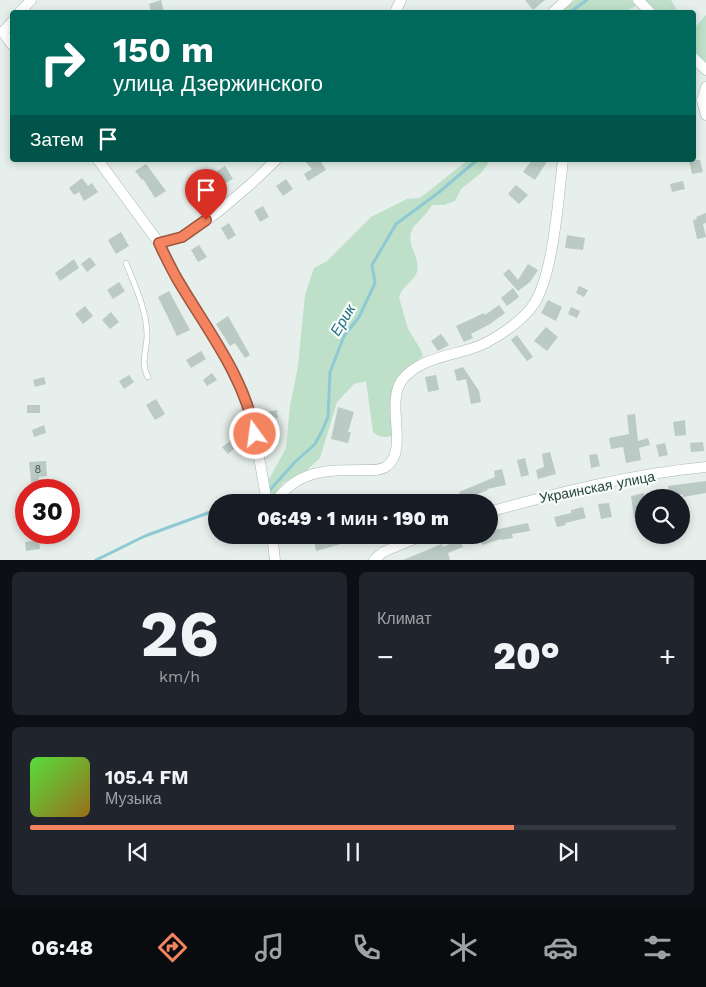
<!DOCTYPE html>
<html lang="ru">
<head>
<meta charset="utf-8">
<style>
  :root { --surface:#171b24; --page:#20242c; --text:#f1f3f6; --muted:#9ea1a6; --line:#363941; --accent:#f4845f }
  body { margin:0; font-family:"Work Sans",sans-serif; background:var(--page); color:var(--text); height:100vh; display:flex; flex-direction:column; font-size:19px; white-space:nowrap }
  * { box-sizing:border-box; margin:0 }
  p { font-size:16px; color:var(--muted) }
  .icon { flex:none; width:28px; height:28px; fill:none; stroke:currentColor; stroke-width:2; stroke-linecap:round; stroke-linejoin:round }
  .map { position:relative; height:560px; overflow:hidden }
  .details { display:flex; flex-direction:column; gap:12px; padding:12px; background:#0d0f14; flex:1 }
  .details>* { flex:none }
  .hud { position:absolute; left:10px; top:10px; width:686px; height:152px; border-radius:5px; box-shadow:0 2px 8px #0003; background:#00695c; color:#fff; overflow:hidden }
  .buttons { position:absolute; left:635px; top:489px; display:grid; gap:10px }
  .buttons a { display:grid; place-items:center; width:55px; height:55px; border-radius:50%; background:var(--surface); box-shadow:0 2px 8px #0003; font-size:25px }
  .speed { position:absolute; left:15px; top:479px; display:flex; gap:10px; font-size:25px; font-weight:700; text-align:center }
  .speed>* { display:grid; place-content:center; width:65px; height:65px; border-radius:50%; background:var(--surface); box-shadow:0 2px 8px #0003; line-height:1 }
  .speed .limit { border:8px solid #d22; background:#fff; color:#111 }
  .pin { position:absolute; display:grid; place-items:center; width:42px; height:42px; color:#fff; margin:-51px -21px; border-radius:50% 50% 50% 0; rotate:-45deg; box-shadow:0 0 5px #0007 }
  .pin .icon { rotate:45deg }
  .me { position:absolute; width:55px; margin:-28px; rotate:346deg; stroke-linejoin:round; filter:drop-shadow(0 0 4px #0008) }
  .turn { display:flex; align-items:center; gap:18px; height:105px; padding:0 20px; font-size:22px }
  .turn .icon { width:65px; height:65px; stroke-width:2.5 }
  .turn b { display:block; font-size:35px; line-height:42px }
  .then { display:flex; align-items:center; height:48px; padding:0 20px; background:#0003; gap:10px; font-size:19px }
  .big { font-size:38px; font-weight:800; line-height:1.1 }
  .details .widget { flex:1; display:flex; flex-direction:column; justify-content:center; gap:8px; min-width:0; padding:0 18px; border-radius:8px; background:var(--page) }
  .details .dial { align-items:center; gap:0 }
  .dial b { font-size:65px; line-height:1 }
  .song { display:flex; align-items:center; gap:15px }
  .cover { width:60px; height:60px; border-radius:8px; background:linear-gradient(135deg,hsl(110 70% 55%),hsl(40 70% 35%)) }
  .played { height:5px; border-radius:2px; background:linear-gradient(90deg,var(--accent) 75%,var(--line) 75%) }
  .keys { display:flex; justify-content:space-around; direction:ltr }
  .heat { display:flex; justify-content:space-between; align-items:center; font-size:28px; direction:ltr }
  .details .tiles { flex:1; display:grid; gap:12px; grid-template-columns:1fr 1fr }
  .widget:last-child { grid-column:span 2 }
  .trip { position:absolute; left:208px; top:494px; width:290px; height:50px; border-radius:25px; background:var(--surface); box-shadow:0 2px 8px #0003; font-weight:800; line-height:50px; text-align:center }
  .tab-bar { display:flex; height:80px; justify-content:space-around; align-items:center; background:#090b0e; color:var(--muted) }
  .tab-bar .icon { width:35px; height:35px }
  .tab-bar .selected { color:var(--accent) }
  .tab-bar b { font-size:22px; color:var(--text) }
  .map>svg:first-child { display:block }
</style>
</head>
<body>
<div class="map">
<svg width="706" height="560" viewBox="0 0 706 560">
  <rect width="100%" height="100%" fill="#e6efeb"/>
  <g fill="#bfe0c8">
    <polygon points="575,0 631,0 636,6 624,12 561,12"/>
    <polygon points="645,0 671,0 677,10 681,12 655,12"/>
    <polygon points="706,15 706,62 700,59 694,52 694,24 696,26"/>
    <path d="M 468,160 L 490,160 L 482,172 L 461,189 L 455,201 L 444,205 L 432,205 C 429,210 426,214 422,218 C 419,222 414,225 412,230 C 405,244 421,257 417,272 C 414,281 403,285 399,297 L 408,329 L 421,350 L 423,356 L 401,373 L 397,379 L 393,431 L 391,436 C 383,438 379,437 373,432 L 366,381 L 354,384 L 337,402 L 320,458 L 306,471 L 283,483 L 269,502 L 268,481 L 286,448 L 290,406 L 298,366 L 305,295 L 314,268 L 327,261 L 371,217 L 407,199 L 420,198 Z"/>
  </g>
  <g fill="none" stroke-linecap="round" stroke-linejoin="round">
    <g stroke="#8ec9d4" stroke-width="3">
      <polyline points="570,12 587,0"/>
      <polyline points="268,492 295,462 315,444 322,431 328,417 330,372 344,336 359,317 375,283 372,265 396,224 438,193 477,160"/>
      <polyline points="248,502 263,496"/>
      <polyline points="96,560 145,536 216,510"/>
    </g>
  </g>
  <g fill="#bbcac4">
    <polygon points="161,0 164,12 151,12 149,4"/>
    <polygon points="525,0 545,0 533,10"/>
    <polygon points="304,160 320,160 326,170 308,181 304,174 312,169"/>
    <polygon points="532,160 548,160 535,180 523,172"/>
    <polygon points="689,160 700,160 703,172 692,174"/>
    <polygon points="146,164 166,191 155,198 143,179 142,180 135,171"/>
    <polygon points="225,166 233,179 223,184 216,172"/>
    <polygon points="82,178 88,186 92,183 98,192 84,201 79,192 74,195 69,188"/>
    <polygon points="286,179 293,189 283,196 276,186"/>
    <polygon points="683,181 685,189 672,192 670,184"/>
    <polygon points="516,185 528,195 519,204 508,194"/>
    <polygon points="263,206 269,217 260,222 254,211"/>
    <polygon points="706,213 706,223 703,224 706,237 697,239 693,220 697,219 696,217"/>
    <polygon points="229,223 236,235 228,240 221,228"/>
    <polygon points="121,232 129,246 116,254 108,240"/>
    <polygon points="567,235 585,238 583,250 565,248"/>
    <polygon points="199,245 207,257 198,262 191,250"/>
    <polygon points="90,257 96,265 87,272 81,264"/>
    <polygon points="74,259 79,268 60,281 55,273"/>
    <polygon points="528,264 538,270 530,282 518,291 503,274 509,269 518,280"/>
    <polygon points="119,282 125,291 113,299 107,290"/>
    <polygon points="579,286 588,290 584,297 576,293"/>
    <polygon points="513,288 519,297 507,306 501,298"/>
    <polygon points="169,291 190,330 177,336 158,297"/>
    <polygon points="548,300 562,307 556,321 541,313"/>
    <polygon points="499,305 505,313 490,324 471,334 473,338 464,342 456,326 484,313 485,315"/>
    <polygon points="85,306 93,316 83,324 75,314"/>
    <polygon points="571,307 580,311 577,318 568,314"/>
    <polygon points="111,312 119,322 110,329 102,320"/>
    <polygon points="228,316 250,355 245,358 235,343 230,346 216,324"/>
    <polygon points="546,327 558,337 547,351 534,341"/>
    <polygon points="441,334 449,345 438,351 431,341"/>
    <polygon points="517,335 533,357 527,361 511,340"/>
    <polygon points="201,351 206,359 191,368 186,360"/>
    <polygon points="463,367 479,391 481,402 471,404 466,379 457,381 454,370"/>
    <polygon points="212,373 217,380 207,386 203,380"/>
    <polygon points="129,375 134,382 124,389 119,381"/>
    <polygon points="436,375 439,390 428,392 425,377"/>
    <polygon points="44,377 46,384 35,387 33,380"/>
    <polygon points="156,399 165,414 155,420 146,405"/>
    <rect x="27" y="405" width="13" height="8"/>
    <polygon points="338,407 354,412 348,432 351,432 348,443 331,439"/>
    <polygon points="277,410 278,418 262,420 261,413"/>
    <polygon points="635,414 638,441 648,438 650,445 639,448 641,460 626,463 623,447 611,449 609,438 629,434 627,415"/>
    <polygon points="685,420 686,435 675,436 673,422"/>
    <polygon points="44,425 46,433 34,437 32,430"/>
    <polygon points="233,439 238,445 228,454 222,447"/>
    <polygon points="703,442 704,451 691,452 690,443"/>
    <polygon points="665,443 668,455 659,457 656,445"/>
    <polygon points="550,452 556,474 538,479 536,470 544,467 542,454"/>
    <polygon points="597,454 600,466 591,468 589,455"/>
    <polygon points="525,458 529,475 521,477 517,460"/>
    <polygon points="46,461 47,476 39,477 39,489 32,489 29,462"/>
    <polygon points="502,469 506,485 487,489 488,490 462,500 459,492 495,477 494,471"/>
    <polygon points="706,481 706,493 683,497 683,494 670,497 668,486"/>
    <polygon points="644,493 644,516 634,518 631,496"/>
    <polygon points="609,503 612,517 601,519 598,504"/>
    <polygon points="583,507 586,518 565,523 566,525 557,527 554,517 571,513 571,510"/>
    <polygon points="528,523 530,531 512,534 513,538 501,540 501,539 482,545 478,535 489,535 489,531"/>
    <polygon points="243,535 254,535 255,542 245,544"/>
    <polygon points="331,535 361,535 362,538 316,551 314,541 331,537"/>
    <polygon points="460,539 463,547 448,553 450,560 403,560 432,548 442,544 443,547"/>
    <polygon points="39,540 40,549 26,551 25,542"/>
  </g>
  <g fill="none" stroke-linecap="round" stroke-linejoin="round">
    <defs>
      <path id="lane" d="M 126,263 C 135,286 147,311 147,335 C 147,350 140,363 148,377"/>
      <g id="street">
        <polyline points="638,0 650,12"/>
        <polyline points="20,12 31,0"/>
        <polyline points="395,12 401,0"/>
        <polyline points="553,12 567,0"/>
        <polyline points="0,32 3,32 12,45"/>
        <polyline points="3,32 12,22"/>
        <polyline points="694,58 706,70"/>
        <polyline points="706,87 702,100 706,115"/>
        <polyline points="98,160 159,243 176,276 224,355 243,392 252,418 267,502"/>
        <polyline points="159,243 182,237 218,212 252,183 276,160"/>
        <path d="M 275,502 C 298,470 325,470 362,470 C 370,470 381,471 387,466 C 409,449 385,404 402,380 C 417,360 448,356 470,349 C 491,343 522,322 534,304 C 554,272 558,199 563,160"/>
        <path d="M 489,512 C 560,492 632,474 706,467"/>
        <polyline points="272,535 275,560"/>
        <polyline points="374,560 383,552 424,535"/>
      </g>
    </defs>
    <use href="#lane" stroke="#a8b8b2" stroke-width="6"/>
    <use href="#street" stroke="#a8b8b2" stroke-width="11"/>
    <use href="#lane" stroke="#fff" stroke-width="5"/>
    <use href="#street" stroke="#fff" stroke-width="10"/>
  </g>
  <g fill="none" stroke-linecap="round" stroke-linejoin="round">
    <defs>
      <path id="route" d="M 206,220 L 182,237 L 159,243 C 164,254 170,266 176,277 C 205,327 244,375 255,434"/>
    </defs>
    <use href="#route" stroke="#9f563e" stroke-width="12"/>
    <use href="#route" stroke="#f4845f" stroke-width="9"/>
  </g>
  <g text-anchor="middle" stroke-width="4.5" stroke-linejoin="round" paint-order="stroke">
    <g font-size="11" fill="#4a645c">
      <text x="38" y="473">8</text>
    </g>
    <g font-size="14" fill="#24423a" stroke="#f7fbf9">
      <text transform="translate(597 487) rotate(-11)" y="5">Украинская улица</text>
    </g>
    <g font-size="15" font-style="italic" fill="#1c6f80" stroke="#f7fbf9">
      <text transform="translate(343 320) rotate(-59)" y="5">Ерик</text>
    </g>
  </g>
</svg>
<div class="buttons">
<a><svg class="icon" aria-label="search" viewBox="0 0 24 24"><circle cx="10" cy="10" r="6"/><path d="M15 15l6 6"/></svg></a>
</div>
<div class="speed"><div class="limit">30</div></div>
<div class="pin" style="left:206px;top:220px;background:#d93025"><svg class="icon" aria-label="arrive" viewBox="0 0 24 24"><path d="M6 21V4h12l-3 4 3 4H6"/></svg></div>
<svg class="me" style="left:255px;top:434px" viewBox="-20 -20 40 40"><circle r="17" fill="#f4845f" stroke="#fff" stroke-width="3"/><path d="M0-11L8 9 0 5-8 9z" fill="#fff"/></svg>
<div class="trip">06:49 · 1 мин · 190 m</div>
<div class="hud">
<div class="turn"><svg class="icon" aria-label="right" viewBox="0 0 24 24"><path d="M7 20v-9h11M14 6l5 5-5 5"/></svg><div><b>150 m</b>улица Дзержинского</div></div>
<div class="then">Затем<svg class="icon" aria-label="arrive" viewBox="0 0 24 24"><path d="M6 21V4h12l-3 4 3 4H6"/></svg></div>
</div>
</div>
<section class="details">
<div class="tiles">
<div class="widget dial"><b>26</b><p>km/h</p></div>
<div class="widget"><p>Климат</p>
<div class="heat"><a>−</a><b class="big">20°</b><a>+</a></div>
</div>
<div class="widget">
<div class="song"><i class="cover"></i><div><b>105.4 FM</b><p>Музыка</p></div></div>
<div class="played"></div>
<div class="keys"><svg class="icon" aria-label="previous" viewBox="0 0 24 24"><path d="M18 5L8 12l10 7zM5 5v14"/></svg><svg class="icon" aria-label="pause" viewBox="0 0 24 24"><path d="M8 5v14M16 5v14"/></svg><svg class="icon" aria-label="next" viewBox="0 0 24 24"><path d="M6 5l10 7-10 7zM19 5v14"/></svg></div>
</div>
</div>
</section>
<nav class="tab-bar">
<b>06:48</b>
<svg class="icon selected" aria-label="directions" viewBox="0 0 24 24"><path d="M12 3l9 9-9 9-9-9zM9 14v-3h6M13 9l2 2-2 2"/></svg>
<svg class="icon" aria-label="music" viewBox="0 0 24 24"><path d="M9 18V5l10-2v13"/><circle cx="6" cy="18" r="3"/><circle cx="16" cy="16" r="3"/></svg>
<svg class="icon" aria-label="phone" viewBox="0 0 24 24"><path d="M5 4h4l2 5-3 2q2 4 5 5l2-3 5 2v4C11 20 4 13 5 4z"/></svg>
<svg class="icon" aria-label="climate" viewBox="0 0 24 24"><path d="M12 3v18M4 7l16 10M4 17L20 7"/></svg>
<svg class="icon" aria-label="car" viewBox="0 0 24 24"><path d="M5 17H2v-5l4-1 3-4h7l3 4 3 1v5h-3M9 17h6M6 11h13"/><circle cx="7" cy="17" r="2"/><circle cx="17" cy="17" r="2"/></svg>
<svg class="icon" aria-label="filters" viewBox="0 0 24 24"><path d="M4 7h16M4 17h16"/><circle cx="9" cy="7" r="2"/><circle cx="15" cy="17" r="2"/></svg>
</nav>
</body>
</html>
